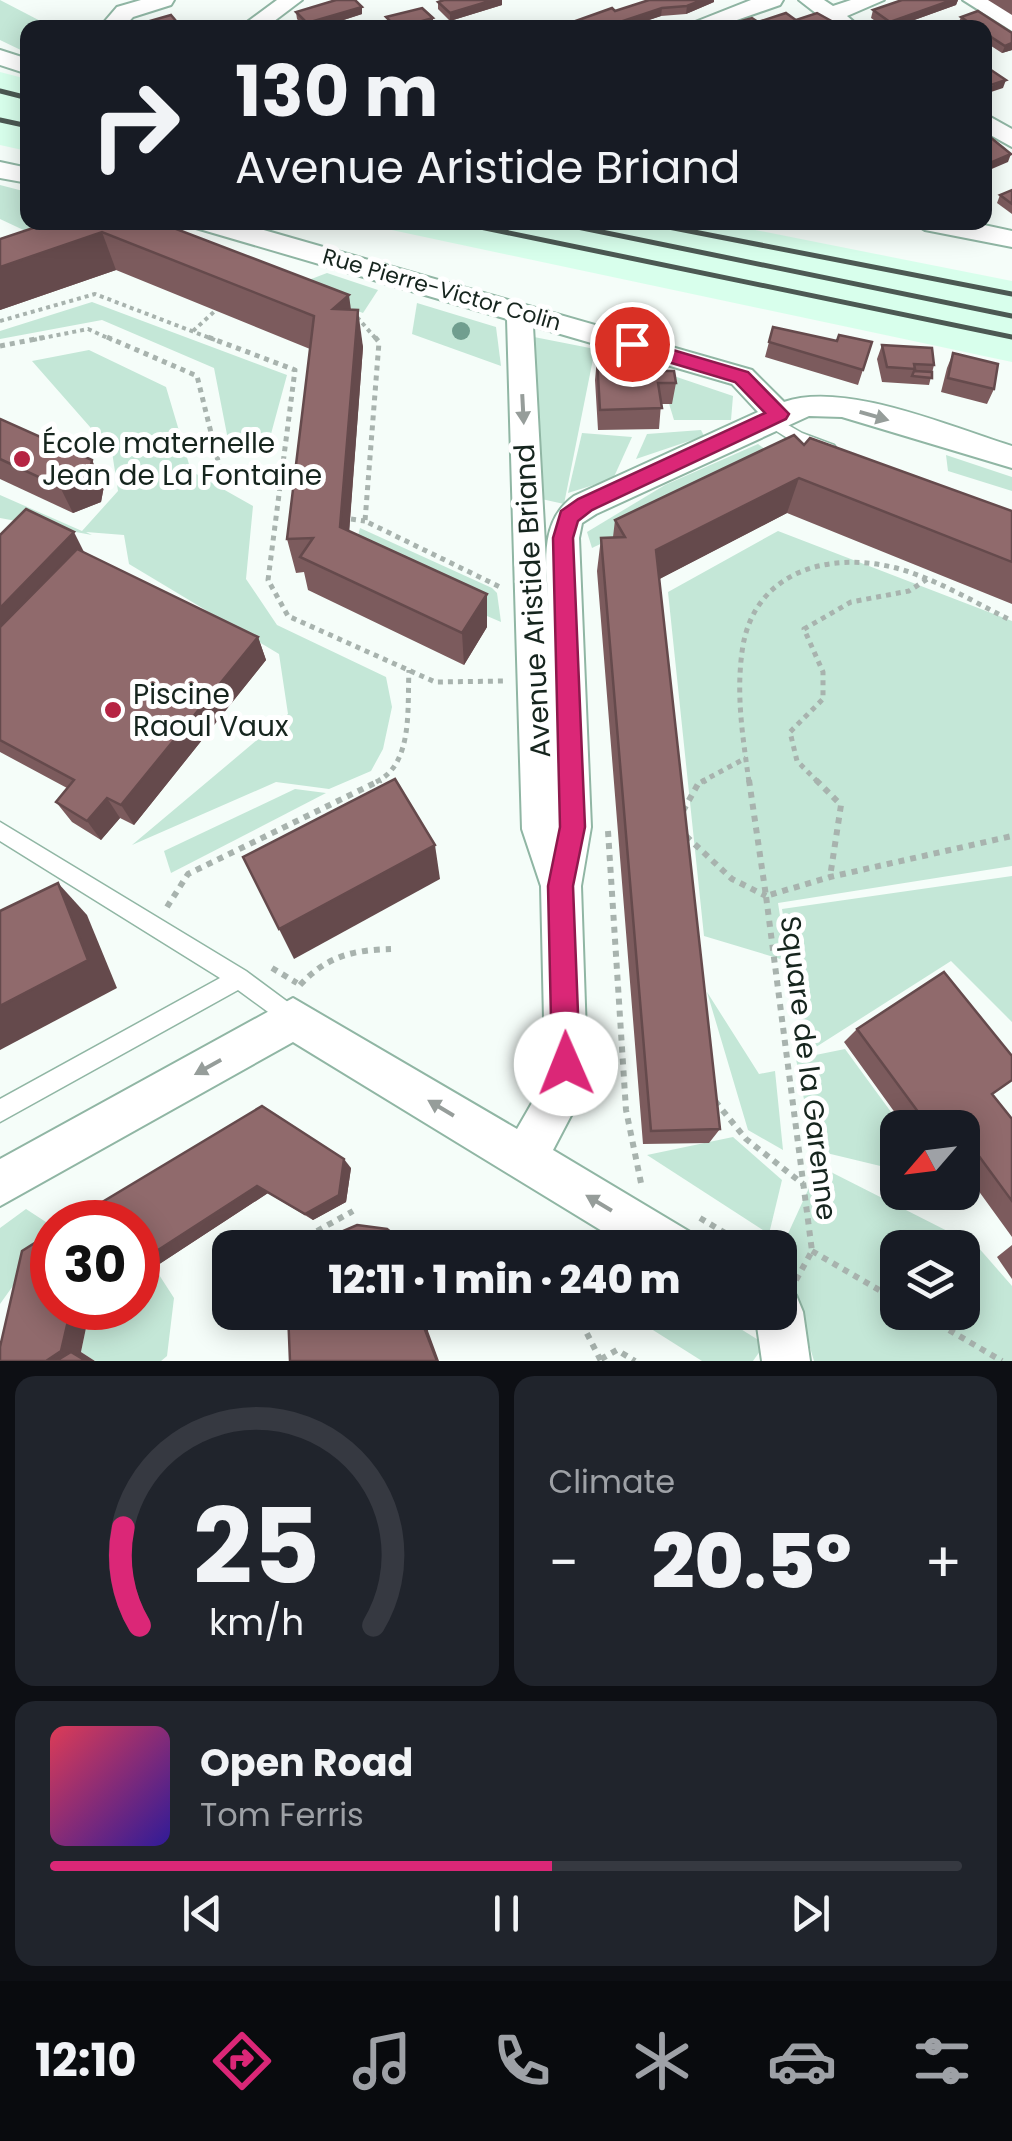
<!DOCTYPE html>
<html lang="en">
<head>
<meta charset="utf-8">
<style>
  :root { --surface:#171b24; --page:#20242c; --text:#f1f3f6; --muted:#9ea1a6; --line:#363941; --accent:#db2777 }
  body { margin:0; font-family:Poppins,sans-serif; background:var(--page); color:var(--text); height:100vh; display:flex; flex-direction:column; font-size:38px; white-space:nowrap }
  * { box-sizing:border-box; margin:0 }
  p { font-size:32px; color:var(--muted) }
  .icon { flex:none; width:55px; height:55px; fill:none; stroke:currentColor; stroke-width:2; stroke-linecap:round; stroke-linejoin:round }
  .map { position:relative; height:1361px; overflow:hidden }
  .side { display:flex; flex-direction:column; gap:15px; padding:15px; background:#0d0f14; flex:1 }
  .side>* { flex:none }
  .top-card { position:absolute; left:20px; top:20px; width:972px; height:210px; border-radius:20px; box-shadow:0 5px 25px #0003; background:#171b24; color:var(--text); overflow:hidden }
  .needle { width:65px; rotate:242deg }
  .tools { position:absolute; left:880px; top:1110px; display:grid; gap:20px }
  .tools a { display:grid; place-items:center; width:100px; height:100px; border-radius:20px; background:var(--surface); box-shadow:0 5px 25px #0003; font-size:50px }
  .speed { position:absolute; left:30px; top:1200px; display:flex; gap:20px; font-size:50px; font-weight:700; text-align:center }
  .speed>* { display:grid; place-content:center; width:130px; height:130px; border-radius:50%; background:var(--surface); box-shadow:0 5px 25px #0003; line-height:1 }
  .speed .limit { border:15px solid #d22; background:#fff; color:#111 }
  .pin { position:absolute; display:grid; place-items:center; width:85px; height:85px; color:#fff; margin:-42px; border:5px solid #fff; border-radius:50%; box-shadow:0 2px 10px #0007 }
  .me { position:absolute; width:110px; margin:-55px; rotate:359deg; stroke-linejoin:round; filter:drop-shadow(0 0 8px #0008) }
  .turn { display:flex; align-items:center; gap:35px; height:210px; padding:0 50px; font-size:45px }
  .turn .icon { width:130px; height:130px; stroke-width:2.5 }
  .turn b { display:block; font-size:70px; line-height:85px }
  .big { font-size:75px; font-weight:800; line-height:1.1 }
  .side .widget { flex:1; display:flex; flex-direction:column; justify-content:center; gap:15px; min-width:0; padding:0 35px; border-radius:20px; background:var(--page) }
  .side .dial { align-items:center; gap:0 }
  .dial svg { height:260px; overflow:visible; fill:none; stroke:var(--line); stroke-width:7; stroke-linecap:round; text-anchor:middle }
  .dial text { fill:var(--text); stroke:none }
  .song { display:flex; align-items:center; gap:30px }
  .cover { width:120px; height:120px; border-radius:15px; background:linear-gradient(135deg,hsl(350 70% 55%),hsl(250 70% 35%)) }
  .played { height:10px; border-radius:5px; background:linear-gradient(90deg,var(--accent) 55%,var(--line) 55%) }
  .keys { display:flex; justify-content:space-around; direction:ltr }
  .heat { display:flex; justify-content:space-between; align-items:center; font-size:55px; direction:ltr }
  .side .tiles { flex:1; display:grid; gap:15px; grid-template-columns:1fr 1fr }
  .widget:last-child { grid-column:span 2 }
  .trip { position:absolute; left:212px; top:1230px; width:585px; height:100px; border-radius:20px; background:var(--surface); box-shadow:0 5px 25px #0003; font-weight:800; line-height:100px; text-align:center }
  .dock { display:flex; height:160px; justify-content:space-around; align-items:center; background:#090b0e; color:var(--muted) }
  .dock .icon { width:70px; height:70px }
  .dock .current { color:var(--accent) }
  .dock b { font-size:45px; color:var(--text) }
  .map>svg:first-child { display:block }
</style>
</head>
<body>
<div class="map">
<svg width="1012" height="1361" viewBox="0 0 1012 1361">
  <rect width="100%" height="100%" fill="#f5fdf9"/>
  <g fill="#d8ffec">
    <polygon points="0,72 27,79 27,151 0,145"/>
    <polygon points="359,223 720,223 1012,281 1012,362"/>
  </g>
  <g fill="#c4e7d7" fill-rule="evenodd">
    <polygon points="0,0 52,27 28,28 27,53 0,40"/>
    <polygon points="0,185 27,192 28,222 70,223 32,234 0,219"/>
    <polygon points="327,273 378,290 363,313 293,286"/>
    <polygon points="92,302 287,375 265,456 231,455 214,368 102,320 0,339 0,331"/>
    <polygon points="417,303 496,327 501,366 412,334"/>
    <polygon points="534,337 595,349 564,504 537,498"/>
    <polygon points="89,350 166,387 191,471 253,506 246,579 277,625 386,677 392,707 383,749 371,771 329,789 276,782 132,845 288,714 279,654 129,564 124,535 86,532 92,535 0,518 0,495 82,531 118,491 112,452 32,361"/>
    <polygon points="659,371 733,396 731,420 674,420"/>
    <polygon points="701,430 704,436 636,459 647,434"/>
    <polygon points="582,433 632,437 613,479 568,493"/>
    <polygon points="758,444 778,459 592,548 587,532 665,485"/>
    <polygon points="946,455 1012,477 1012,491 948,471"/>
    <polygon points="360,528 492,588 497,593 501,622 352,558"/>
    <polygon points="778,531 1012,621 1012,866 778,903 787,961 704,936 668,592"/>
    <polygon points="295,789 326,793 171,873 164,851"/>
    <polygon points="1012,876 1012,1022 951,961 805,1054 782,909"/>
    <polygon points="707,992 759,1074 775,1071 783,1150 748,1130"/>
    <polygon points="845,1049 902,1127 898,1128 897,1170 814,1150 796,1059"/>
    <polygon points="733,1137 782,1180 769,1234 647,1155"/>
    <path d="M 819,1166 L 977,1246 L 1012,1286 L 1012,1361 L 814,1361 L 781,1249 ZM 898,1248 L 962,1248 L 962,1312 L 898,1312 Z"/>
    <polygon points="26,1209 52,1226 52,1243 35,1255 0,1304 0,1228"/>
    <polygon points="154,1267 174,1298 167,1356 161,1361 95,1361 81,1352 90,1309 138,1308 138,1278"/>
    <polygon points="626,1313 715,1313 765,1344 753,1361 702,1361"/>
  </g>
  <g fill="none" stroke-linecap="round" stroke-linejoin="round">
    <defs>
      <g id="service">
        <polygon points="769,414 802,433 834,445 837,449 834,453 829,455 792,441 764,423 762,419"/>
        <polygon points="0,822 246,971 300,1011 303,1018 300,1025 293,1028 286,1025 238,990 0,1122 0,1099 220,978 0,841"/>
      </g>
      <g id="minor">
        <polygon points="141,0 174,0 171,5 133,17 123,28 99,28 117,7"/>
        <polygon points="277,0 302,0 265,28 239,28"/>
        <polygon points="751,0 783,0 780,5 714,28 680,28"/>
        <polygon points="799,0 824,0 833,6 851,0 884,0 847,16 861,28 835,28"/>
        <polygon points="963,0 989,0 1012,14 1012,31"/>
        <polygon points="0,50 28,59 28,74 0,65"/>
        <polygon points="985,114 1012,129 1012,147 985,132"/>
        <polygon points="0,162 28,168 28,183 0,178"/>
        <path d="M 192,222 L 236,222 L 752,370 L 784,402 C 845,381 950,427 1012,446 L 1012,468 L 842,417 L 809,416 L 596,514 L 582,523 L 579,538 L 591,827 L 581,886 L 587,1064 L 577,1104 L 553,1150 L 690,1232 L 697,1248 L 630,1248 L 293,1042 L 0,1206 L 0,1159 L 293,998 L 517,1129 L 536,1096 L 545,1064 L 541,886 L 522,829 L 507,319 L 196,228 ZM 533,326 L 732,384 L 758,412 L 574,496 C 535,524 548,574 549,617 Z"/>
        <polygon points="912,222 970,222 1012,231 1012,247 925,230"/>
        <polygon points="780,1289 796,1295 803,1312 810,1361 762,1361 755,1312 780,1312"/>
      </g>
    </defs>
    <use href="#service" stroke="#90b6a4" stroke-width="3"/>
    <use href="#minor" stroke="#90b6a4" stroke-width="4"/>
    <g stroke="#a8b3ae" stroke-width="4" stroke-dasharray="4 4" stroke-linecap="butt">
      <polyline points="357,317 377,340"/>
      <polyline points="0,321 95,294 215,340"/>
      <polyline points="193,331 216,310"/>
      <polyline points="33,340 88,329 112,340"/>
    </g>
    <g stroke="#a8b3ae" stroke-width="5" stroke-dasharray="5 5" stroke-linecap="butt">
      <polyline points="107,337 197,376 223,481 282,482"/>
      <polyline points="208,337 295,370 268,580 288,616 435,682 506,681"/>
      <polyline points="375,337 379,342 365,521 500,587"/>
      <polyline points="0,346 46,337"/>
      <polyline points="351,519 365,521"/>
      <path d="M 376,782 C 414,764 407,706 409,670"/>
      <polyline points="701,782 746,758"/>
      <path d="M 749,782 C 743,738 736,697 742,652 C 753,564 843,547 915,574 C 948,586 980,605 1012,621"/>
      <polyline points="818,782 797,761 790,732 823,699 823,672 804,629 851,602 909,591 929,578"/>
    </g>
    <g stroke="#a8b3ae" stroke-width="6" stroke-dasharray="6 6" stroke-linecap="butt">
      <polyline points="749,780 766,896"/>
      <polyline points="816,780 841,805 830,877"/>
      <polyline points="683,811 698,784 706,780"/>
      <polyline points="608,831 626,1110 641,1183"/>
      <polyline points="686,836 732,879 766,896"/>
      <polyline points="167,907 188,874 381,780"/>
      <polyline points="272,968 297,983"/>
      <path d="M 300,985 C 327,956 353,950 391,949"/>
      <polyline points="715,1101 746,1139 803,1184"/>
      <polyline points="700,1218 750,1248"/>
      <polyline points="317,1231 353,1211"/>
      <polyline points="812,1251 898,1301"/>
      <polyline points="780,1265 798,1275"/>
      <polyline points="796,1280 812,1251 766,896 830,877 1012,836"/>
      <polyline points="576,1312 601,1361"/>
      <polyline points="918,1312 1002,1361"/>
      <polyline points="601,1359 617,1350 635,1361"/>
    </g>
    <use href="#service" fill="#fff" fill-rule="evenodd"/>
    <use href="#minor" fill="#fff" fill-rule="evenodd"/>
    <g stroke="#4c5953" stroke-width="5">
      <polyline points="0,91 28,98"/>
      <polyline points="0,120 28,126"/>
      <polyline points="456,222 1012,337"/>
      <polyline points="553,222 1012,316"/>
      <polyline points="643,222 1012,294"/>
    </g>
  </g>
  <circle fill="#709e8f" cx="461" cy="331" r="9"/>
  <g fill="#7c5b5d">
    <polygon points="902,0 958,0 956,5 892,28 885,28 871,18 873,10"/>
    <polygon points="988,0 1012,0 1012,15"/>
    <polygon points="438,2 502,5 450,21 438,9"/>
    <polygon points="714,2 686,14 661,16 625,28 556,28 615,11"/>
    <polygon points="358,3 362,14 319,28 305,28 297,19 296,12"/>
    <polygon points="961,17 1012,33 1012,50 1002,53 985,42 985,28 963,28 958,24"/>
    <polygon points="1012,190 1012,214 997,203 1000,195"/>
    <polygon points="158,222 351,310 363,347 349,531 487,594 487,627 464,665 308,590 304,572 296,573 287,539 310,349 116,270 0,310 0,239"/>
    <polygon points="773,327 837,341 872,342 858,385 765,357"/>
    <polygon points="882,345 934,365 929,385 882,382 877,359"/>
    <polygon points="953,353 994,389 987,404 941,392 947,368"/>
    <polygon points="597,358 657,371 676,383 672,404 661,404 659,429 598,430 595,380"/>
    <polygon points="0,419 104,486 101,502 73,513 0,479"/>
    <polygon points="804,445 1012,511 1012,604 787,513 659,579 720,1129 709,1143 643,1144 597,571 601,538 613,537 615,520"/>
    <polygon points="0,535 84,552 258,637 266,660 134,825 120,818 101,840 72,822 56,802 67,788 0,752"/>
    <polygon points="857,1029 992,1094 1012,1119 1012,1237 962,1168 962,1128 906,1128 844,1042"/>
    <polygon points="351,1168 346,1202 313,1220 268,1193 138,1278 138,1222 69,1222"/>
    <polygon points="1012,1245 1012,1279 997,1257"/>
  </g>
  <g fill="#654a4c">
    <polygon points="493,0 502,0 502,5 450,21 450,13"/>
    <polygon points="702,0 714,0 714,2 686,14 687,6"/>
    <polygon points="952,0 958,0 956,5 892,28 888,28 890,22"/>
    <polygon points="362,7 362,14 319,28 308,28 307,23"/>
    <polygon points="662,8 661,16 625,28 602,28"/>
    <polygon points="433,18 433,26 427,28 397,28"/>
    <polygon points="1012,43 1012,50 1002,53 1005,46"/>
    <polygon points="1006,80 1003,88 985,94 986,88"/>
    <polygon points="1011,154 1008,162 987,171 990,163"/>
    <polygon points="102,232 116,270 0,310 0,267"/>
    <polygon points="349,295 354,332 333,309"/>
    <polygon points="358,310 363,347 347,561 340,527"/>
    <polygon points="92,460 104,486 101,502 73,513 60,487"/>
    <polygon points="799,478 787,513 650,584 656,550"/>
    <polygon points="74,532 84,552 0,640 0,608"/>
    <polygon points="487,594 487,627 464,665 462,633"/>
    <polygon points="258,637 266,660 134,825 121,805"/>
    <polygon points="107,798 120,818 101,840 87,821"/>
    <polygon points="435,845 440,879 294,959 279,929"/>
    <polygon points="58,883 87,915 117,988 0,1050 0,1006"/>
    <polygon points="344,1159 351,1168 346,1202 313,1220 305,1214"/>
    <polygon points="257,1186 268,1193 138,1278 138,1263"/>
    <polygon points="71,1308 92,1308 90,1309 81,1352 95,1361 46,1361"/>
    <polygon points="424,1312 427,1312 428,1331 439,1361 437,1361 425,1330"/>
  </g>
  <g fill="#906a6c" stroke="#654a4c" stroke-width="2.5">
    <polygon points="336,0 355,0 362,7 307,23 296,12"/>
    <polygon points="444,0 493,0 450,13 438,2"/>
    <polygon points="649,0 702,0 687,6 662,8 602,28 556,28 612,8 615,11"/>
    <polygon points="902,0 952,0 890,22 873,10"/>
    <polygon points="422,8 433,18 397,28 373,28 391,22 386,17"/>
    <polygon points="978,11 1012,33 1012,43 1005,46 985,33 985,28 977,28 961,17"/>
    <polygon points="786,13 800,23 785,28 716,28 752,18 758,22"/>
    <polygon points="817,13 835,23 841,28 806,28 796,20"/>
    <polygon points="171,15 182,28 134,28 132,26"/>
    <polygon points="985,66 1006,80 985,87"/>
    <polygon points="985,133 1011,154 990,163 985,160"/>
    <polygon points="1012,190 1012,204 1000,195"/>
    <polygon points="51,222 158,222 349,295 333,309 358,310 340,527 487,594 462,633 300,557 313,538 287,539 314,316 102,232 0,267 0,239"/>
    <polygon points="773,327 837,341 839,335 872,342 863,370 769,342"/>
    <polygon points="882,345 932,348 934,365 914,364 915,369 887,367"/>
    <polygon points="953,353 998,364 994,389 948,378"/>
    <polygon points="655,357 657,371 674,371 676,383 658,383 662,408 600,410 597,358"/>
    <polygon points="914,371 932,372 932,378 912,376"/>
    <polygon points="0,419 92,460 89,476 60,487 0,459"/>
    <polygon points="794,435 804,445 810,438 1012,511 1012,562 799,478 656,550 720,1129 651,1131 601,538 625,537 615,520"/>
    <polygon points="26,509 74,532 0,608 0,535"/>
    <polygon points="77,549 258,637 121,805 107,798 87,821 56,802 74,780 0,740 0,627"/>
    <polygon points="395,779 435,845 279,929 243,857"/>
    <polygon points="58,883 88,960 0,1006 0,911"/>
    <polygon points="944,972 1012,1056 1012,1080 992,1094 1012,1119 1012,1201 962,1133 962,1128 958,1128 954,1121 945,1128 930,1128 857,1029"/>
    <polygon points="262,1106 344,1159 339,1195 305,1214 257,1186 138,1263 138,1222 69,1222"/>
    <polygon points="357,1225 387,1229 410,1248 317,1248 329,1237"/>
    <polygon points="52,1232 52,1308 71,1308 61,1351 46,1361 0,1361 0,1347 22,1251"/>
    <polygon points="288,1312 424,1312 425,1330 437,1361 290,1361"/>
    <polygon points="71,1352 86,1361 56,1361"/>
  </g>
  <defs><path id="oneway-solid" d="M-6-.8H1V-3.2L6.5 0L1 3.2V.8H-6Z" transform="scale(2.5)"/></defs>
  <g fill="#969d9a">
    <use href="#oneway-solid" transform="translate(523 409) rotate(87)"/>
    <use href="#oneway-solid" transform="translate(874 416) rotate(16)"/>
    <use href="#oneway-solid" transform="translate(208 1067) rotate(151)"/>
    <use href="#oneway-solid" transform="translate(441 1108) rotate(-149)"/>
    <use href="#oneway-solid" transform="translate(599 1203) rotate(-149)"/>
  </g>
  <polygon fill="#db2777" stroke="#8e194d" stroke-width="2.5" points="632,338 748,372 789,414 786,419 592,510 578,521 573,538 585,827 573,886 580,1064 576,1074 566,1078 556,1074 552,1064 548,886 560,827 553,538 561,511 578,499 765,413 735,382 625,349 625,340"/>
  <g fill="#b62443" stroke="#fff" stroke-width="4">
    <circle cx="22" cy="459" r="10"/>
    <circle cx="113" cy="710" r="10"/>
  </g>
  <g text-anchor="middle" stroke-width="10" stroke-linejoin="round" paint-order="stroke">
    <g font-size="22" fill="#16251e" stroke="#fff">
      <text transform="translate(442 289) rotate(16)" y="8">Rue Pierre-Victor Colin</text>
    </g>
    <g font-size="28" fill="#16251e" stroke="#fff" text-anchor="start">
      <text x="42" y="453">École maternelle<tspan x="42" dy="32">Jean de La Fontaine</tspan></text>
      <text x="133" y="704">Piscine<tspan x="133" dy="32">Raoul Vaux</tspan></text>
    </g>
    <g font-size="28" fill="#16251e" stroke="#fff">
      <text transform="translate(532 601) rotate(-93)" y="10">Avenue Aristide Briand</text>
      <text transform="translate(809 1068) rotate(83)" y="10">Square de la Garenne</text>
    </g>
  </g>
</svg>
<div class="tools">
<a><svg class="needle" viewBox="-14 -14 28 28"><path d="M0-13l5 13h-10z" fill="#e53935"/><path d="M0 13l5-13h-10z" fill="#9ea1a6"/></svg></a>
<a><svg class="icon" aria-label="layers" viewBox="0 0 24 24"><path d="M12 4l9 5-9 5-9-5zM3 14l9 5 9-5"/></svg></a>
</div>
<div class="speed"><div class="limit">30</div></div>
<div class="pin" style="left:632px;top:344px;background:#d93025"><svg class="icon" aria-label="arrive" viewBox="0 0 24 24"><path d="M6 21V4h12l-3 4 3 4H6"/></svg></div>
<svg class="me" style="left:566px;top:1064px" viewBox="-20 -20 40 40"><circle r="19" fill="#fff"/><path d="M0-13L10 11 0 6-10 11z" fill="#db2777"/></svg>
<div class="trip">12:11 · 1 min · 240 m</div>
<div class="top-card">
<div class="turn"><svg class="icon" aria-label="right" viewBox="0 0 24 24"><path d="M7 20v-9h11M14 6l5 5-5 5"/></svg><div><b>130 m</b>Avenue Aristide Briand</div></div>
</div>
</div>
<section class="side">
<div class="tiles">
<div class="widget dial"><svg viewBox="0 0 100 80">
<path d="M14 69A42 42 0 1 1 86 69"/>
<path d="M14 69A42 42 0 0 1 9 39" stroke="#db2777"/>
<text x="50" y="56" font-size="32" font-weight="700">25</text>
<text x="50" y="72" font-size="11">km/h</text>
</svg></div>
<div class="widget"><p>Climate</p>
<div class="heat"><a>−</a><b class="big">20.5°</b><a>+</a></div>
</div>
<div class="widget">
<div class="song"><i class="cover"></i><div><b>Open Road</b><p>Tom Ferris</p></div></div>
<div class="played"></div>
<div class="keys"><svg class="icon" aria-label="previous" viewBox="0 0 24 24"><path d="M18 5L8 12l10 7zM5 5v14"/></svg><svg class="icon" aria-label="pause" viewBox="0 0 24 24"><path d="M8 5v14M16 5v14"/></svg><svg class="icon" aria-label="next" viewBox="0 0 24 24"><path d="M6 5l10 7-10 7zM19 5v14"/></svg></div>
</div>
</div>
</section>
<nav class="dock">
<b>12:10</b>
<svg class="icon current" aria-label="directions" viewBox="0 0 24 24"><path d="M12 3l9 9-9 9-9-9zM9 14v-3h6M13 9l2 2-2 2"/></svg>
<svg class="icon" aria-label="music" viewBox="0 0 24 24"><path d="M9 18V5l10-2v13"/><circle cx="6" cy="18" r="3"/><circle cx="16" cy="16" r="3"/></svg>
<svg class="icon" aria-label="phone" viewBox="0 0 24 24"><path d="M5 4h4l2 5-3 2q2 4 5 5l2-3 5 2v4C11 20 4 13 5 4z"/></svg>
<svg class="icon" aria-label="climate" viewBox="0 0 24 24"><path d="M12 3v18M4 7l16 10M4 17L20 7"/></svg>
<svg class="icon" aria-label="car" viewBox="0 0 24 24"><path d="M5 17H2v-5l4-1 3-4h7l3 4 3 1v5h-3M9 17h6M6 11h13"/><circle cx="7" cy="17" r="2"/><circle cx="17" cy="17" r="2"/></svg>
<svg class="icon" aria-label="filters" viewBox="0 0 24 24"><path d="M4 7h16M4 17h16"/><circle cx="9" cy="7" r="2"/><circle cx="15" cy="17" r="2"/></svg>
</nav>
</body>
</html>
